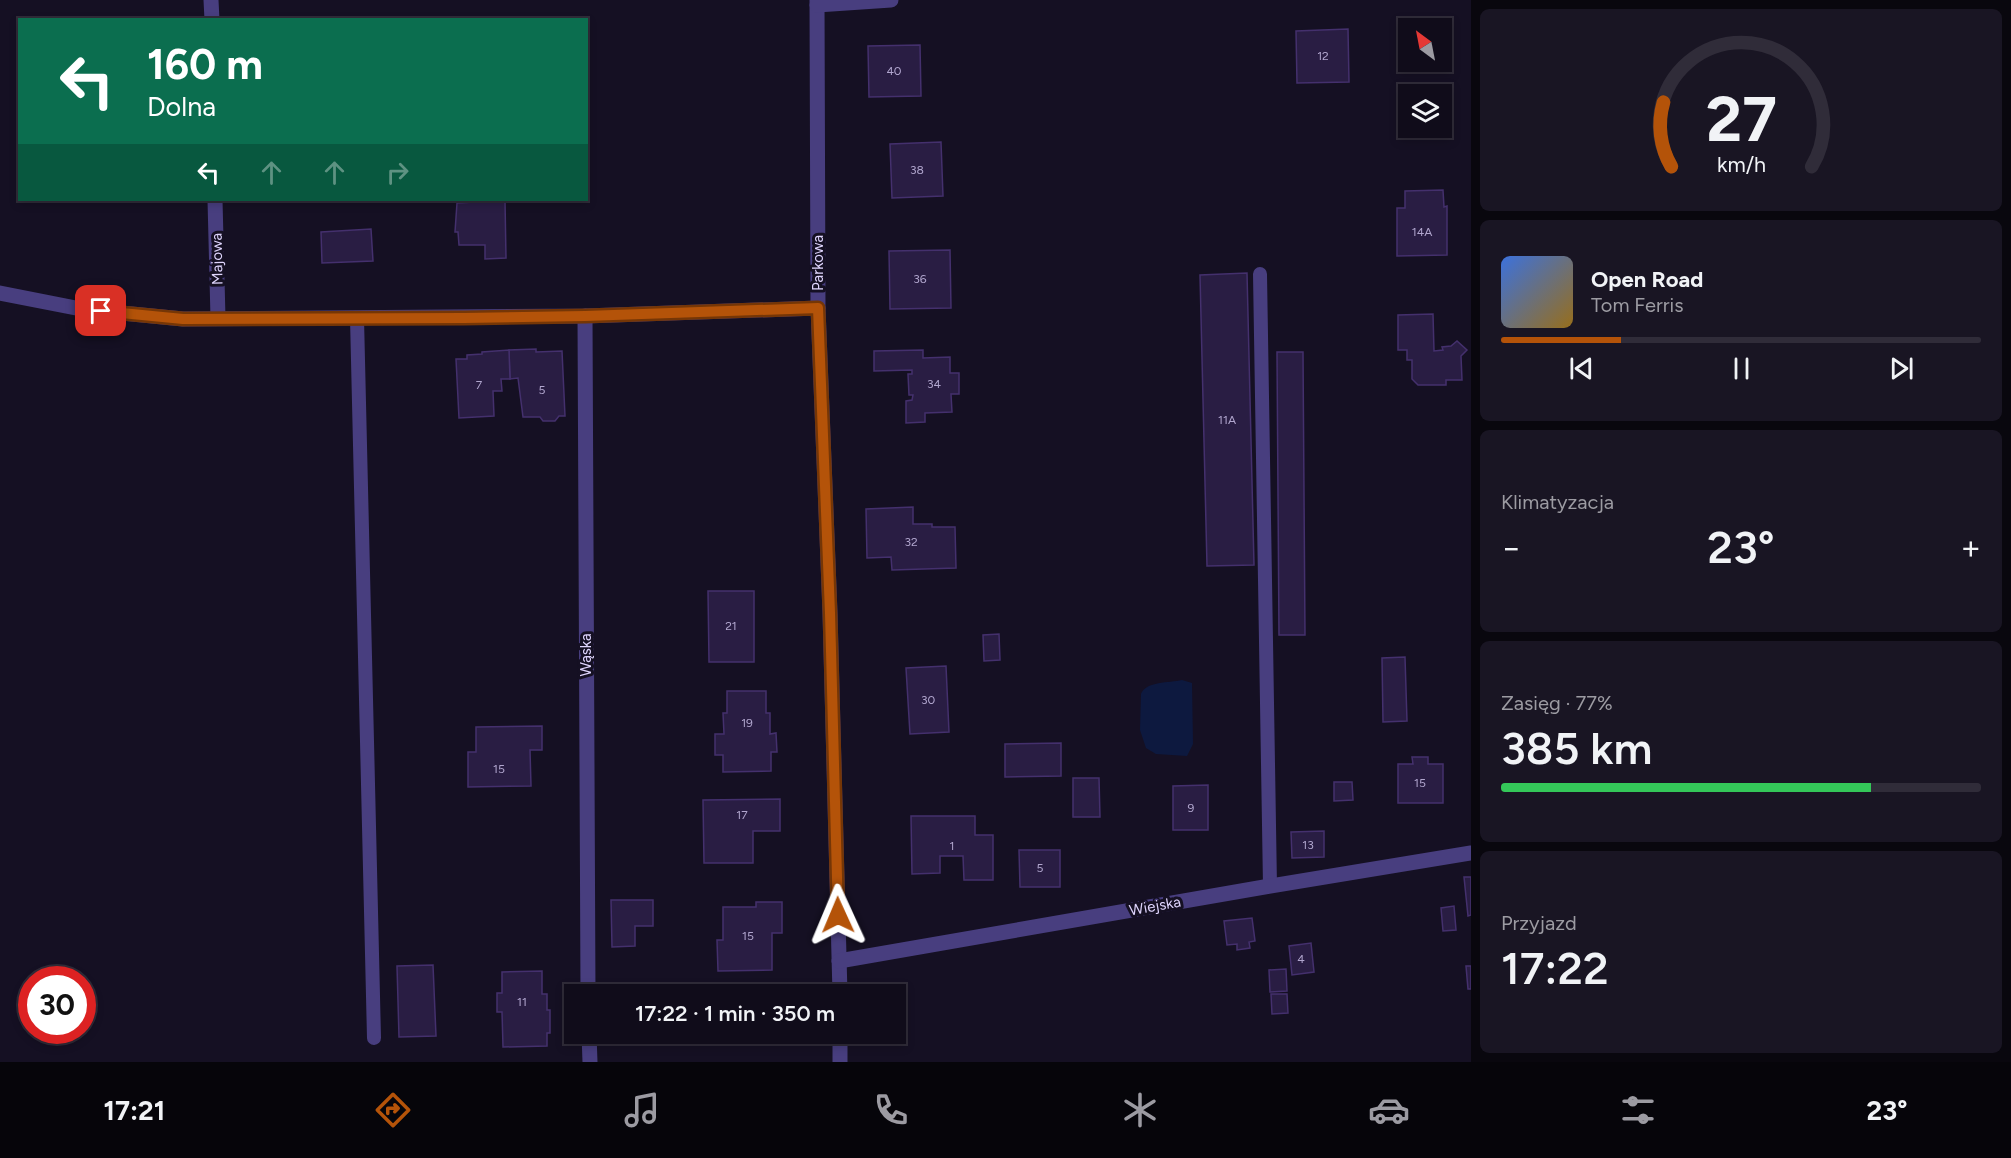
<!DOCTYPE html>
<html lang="pl">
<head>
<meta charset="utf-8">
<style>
  :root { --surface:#100c1a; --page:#191523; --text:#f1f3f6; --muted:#9c9ba2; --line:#302c39; --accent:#b45309 }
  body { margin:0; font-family:Figtree,sans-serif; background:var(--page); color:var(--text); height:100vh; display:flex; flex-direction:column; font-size:22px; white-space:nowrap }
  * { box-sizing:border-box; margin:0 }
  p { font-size:20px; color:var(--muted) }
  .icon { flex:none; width:33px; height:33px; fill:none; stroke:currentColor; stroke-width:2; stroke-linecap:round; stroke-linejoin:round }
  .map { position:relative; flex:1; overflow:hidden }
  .panel { display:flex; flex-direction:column; gap:9px; padding:9px; background:#09070e; width:540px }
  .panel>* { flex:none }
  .banner { position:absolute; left:18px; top:18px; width:570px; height:183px; border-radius:0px; box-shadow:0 3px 9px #0003,0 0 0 2px var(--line); background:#0b6e4f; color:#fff; overflow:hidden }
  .needle { width:39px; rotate:328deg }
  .buttons { position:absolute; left:1398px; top:18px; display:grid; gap:12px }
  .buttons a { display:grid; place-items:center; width:54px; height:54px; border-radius:0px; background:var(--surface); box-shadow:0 3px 9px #0003,0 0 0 2px var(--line); font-size:30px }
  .speed { position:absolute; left:18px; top:966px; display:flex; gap:12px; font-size:30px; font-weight:700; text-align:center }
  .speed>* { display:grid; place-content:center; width:78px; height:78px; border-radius:50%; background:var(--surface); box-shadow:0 3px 9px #0003,0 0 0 2px var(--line); line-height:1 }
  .speed .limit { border:9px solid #d22; background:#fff; color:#111 }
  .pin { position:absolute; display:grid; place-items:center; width:51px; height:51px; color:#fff; margin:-26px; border-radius:12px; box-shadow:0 3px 9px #0006 }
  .me { position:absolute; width:66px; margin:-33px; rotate:359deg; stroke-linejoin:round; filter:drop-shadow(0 0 4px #0008) }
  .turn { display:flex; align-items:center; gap:21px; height:126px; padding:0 30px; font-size:27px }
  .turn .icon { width:78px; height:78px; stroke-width:2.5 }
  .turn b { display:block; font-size:42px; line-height:51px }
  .lanes { display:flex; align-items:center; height:57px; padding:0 30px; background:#0003; justify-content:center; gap:30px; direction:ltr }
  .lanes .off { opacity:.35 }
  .big { font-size:45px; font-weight:600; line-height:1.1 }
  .panel .widget { flex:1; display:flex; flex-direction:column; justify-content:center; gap:9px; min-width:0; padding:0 21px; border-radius:9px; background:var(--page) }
  .panel .dial { align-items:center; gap:0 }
  .dial svg { height:156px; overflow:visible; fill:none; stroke:var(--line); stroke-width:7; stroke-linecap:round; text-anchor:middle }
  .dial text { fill:var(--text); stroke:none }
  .song { display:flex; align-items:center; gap:18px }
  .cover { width:72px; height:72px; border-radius:9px; background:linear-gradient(135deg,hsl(220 70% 55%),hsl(40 70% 35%)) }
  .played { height:6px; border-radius:3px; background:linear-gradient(90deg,var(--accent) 25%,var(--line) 25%) }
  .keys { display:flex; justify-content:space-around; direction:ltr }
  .heat { display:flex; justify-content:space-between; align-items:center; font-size:33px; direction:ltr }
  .charge { height:9px; border-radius:4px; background:linear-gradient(90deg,#34c759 77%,var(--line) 0) }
  .trip { position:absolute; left:564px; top:984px; width:342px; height:60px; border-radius:0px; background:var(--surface); box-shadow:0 3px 9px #0003,0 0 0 2px var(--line); font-weight:600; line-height:60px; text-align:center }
  .tab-bar { display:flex; height:96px; justify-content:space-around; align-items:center; background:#06050a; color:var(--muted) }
  .tab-bar .icon { width:42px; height:42px }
  .tab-bar .active { color:var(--accent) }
  .tab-bar b { font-size:27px; color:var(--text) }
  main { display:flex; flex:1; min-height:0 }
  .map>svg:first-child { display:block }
</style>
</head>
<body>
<main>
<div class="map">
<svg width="1471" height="1062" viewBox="0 0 1471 1062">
  <rect width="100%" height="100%" fill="#151023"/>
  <path fill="#0d193f" d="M 1182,680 L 1192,683 L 1193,744 L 1187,756 L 1156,754 L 1146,748 L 1140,730 L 1141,694 C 1146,681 1169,683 1182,680 Z"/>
  <g fill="#291d43" stroke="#44306d" stroke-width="1.5">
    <polygon points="1348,29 1349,82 1297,83 1296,31"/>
    <polygon points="920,45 921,96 869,97 868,46"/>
    <polygon points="941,142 943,196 892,198 890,144"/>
    <polygon points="1443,190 1444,207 1447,206 1447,255 1397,256 1397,208 1405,208 1405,191"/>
    <polygon points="474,200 505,200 506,258 485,259 485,245 459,245 458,232 455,232 457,203 474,202"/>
    <polygon points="371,229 373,261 322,263 321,232"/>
    <polygon points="950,250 951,308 890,309 889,251"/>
    <polygon points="1247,273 1254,565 1207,566 1200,275"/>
    <polygon points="1433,314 1434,351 1443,350 1442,347 1451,346 1457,341 1467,350 1461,356 1462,380 1446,380 1446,385 1418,385 1412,379 1412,360 1407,360 1407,350 1398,350 1398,315"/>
    <polygon points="536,349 536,352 562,351 565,416 559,416 555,421 543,421 540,417 523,417 518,378 510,379 509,350"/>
    <polygon points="509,350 510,379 501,379 502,391 493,391 494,416 459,418 456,359 467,359 467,355 482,354 482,352"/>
    <polygon points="923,350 923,358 950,357 950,373 959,373 959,394 951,394 952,412 925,413 925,422 906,423 906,401 912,400 913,395 909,395 908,374 912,374 912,370 874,371 874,351"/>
    <polygon points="1277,352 1303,352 1305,635 1279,635"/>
    <polygon points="913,507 913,524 932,524 932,527 955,527 956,568 892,570 891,557 867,558 866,509"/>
    <polygon points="708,591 754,591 754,662 709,662"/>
    <polygon points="999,634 1000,660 984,661 983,635"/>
    <polygon points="1405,657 1407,721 1383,722 1382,658"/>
    <polygon points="946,666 949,732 910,734 906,668"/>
    <polygon points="727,691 766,691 766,713 770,713 770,734 776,733 777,752 771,752 771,771 723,772 723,755 715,755 715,734 724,734 723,713 727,713"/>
    <polygon points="542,726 542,750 530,750 531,786 468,787 468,752 476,752 476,727"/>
    <polygon points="1061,743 1061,776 1005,777 1005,744"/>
    <polygon points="1412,757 1428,757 1428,764 1443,764 1443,803 1398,803 1398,764 1413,764"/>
    <polygon points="1073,778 1099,778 1100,817 1073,817"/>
    <polygon points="1334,782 1352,782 1353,800 1334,801"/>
    <polygon points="1208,785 1208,830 1173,830 1173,786"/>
    <polygon points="780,799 780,831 753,831 753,863 704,863 703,800"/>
    <polygon points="911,816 975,816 975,835 993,835 993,880 964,880 963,856 940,856 940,873 912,874"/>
    <polygon points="1324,831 1324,857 1292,858 1291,832"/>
    <polygon points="1019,850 1060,850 1060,887 1020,887"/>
    <polygon points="1464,877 1471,877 1471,915 1468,916"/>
    <polygon points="611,900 653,900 653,926 635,926 635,946 612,947"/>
    <polygon points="756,902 782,902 782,933 772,933 772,970 718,971 717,940 723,940 723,907 756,907"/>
    <polygon points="1454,906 1456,930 1443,931 1441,908"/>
    <polygon points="1252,918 1255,941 1249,942 1250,948 1237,950 1237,944 1227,945 1224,921"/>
    <polygon points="1311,943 1314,972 1292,975 1289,946"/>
    <polygon points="433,965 436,1036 399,1037 397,966"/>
    <polygon points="1466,966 1471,966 1471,989 1468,989"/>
    <polygon points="1286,969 1287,991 1270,992 1269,970"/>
    <polygon points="542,971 542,994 547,994 547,1010 550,1010 550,1033 547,1033 547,1046 503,1047 502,1012 497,1012 497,993 502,993 502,972"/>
    <polygon points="1271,994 1287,994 1288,1013 1272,1014"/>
  </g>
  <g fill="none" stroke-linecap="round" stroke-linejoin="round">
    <g stroke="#483e7f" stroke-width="14">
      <polyline points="1260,274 1270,886"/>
      <polyline points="357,318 374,1038"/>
    </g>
    <g stroke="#483e7f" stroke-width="15">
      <polyline points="211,0 212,20"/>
      <polyline points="817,0 818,308 830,613 840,994"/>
      <polyline points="817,5 891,0"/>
      <polyline points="215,200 218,318"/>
      <polyline points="0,293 81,309 183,319 585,316 818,308"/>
      <polyline points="585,316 588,994"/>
      <polyline points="839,961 1270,886 1471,853"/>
      <polyline points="589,1034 590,1062"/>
      <polyline points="840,1034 840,1062"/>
    </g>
  </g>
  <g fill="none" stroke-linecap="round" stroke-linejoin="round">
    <defs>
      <polyline id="route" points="101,311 183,319 464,318 585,316 818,308 830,613 838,915"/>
    </defs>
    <use href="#route" stroke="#753606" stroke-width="15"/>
    <use href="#route" stroke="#b45309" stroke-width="10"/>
  </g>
  <g text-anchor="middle" stroke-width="6" stroke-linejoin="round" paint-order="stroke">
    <g font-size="12" fill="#b1a6ce">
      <text x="1323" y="60">12</text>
      <text x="894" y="75">40</text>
      <text x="917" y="174">38</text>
      <text x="1422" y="236">14A</text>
      <text x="920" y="283">36</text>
      <text x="934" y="388">34</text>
      <text x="479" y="389">7</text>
      <text x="542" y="394">5</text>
      <text x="1227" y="424">11A</text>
      <text x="911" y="546">32</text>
      <text x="731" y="630">21</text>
      <text x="928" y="704">30</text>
      <text x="747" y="727">19</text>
      <text x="499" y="773">15</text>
      <text x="1420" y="787">15</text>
      <text x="1191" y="812">9</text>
      <text x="742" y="819">17</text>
      <text x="1308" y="849">13</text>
      <text x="952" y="850">1</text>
      <text x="1040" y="872">5</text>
      <text x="748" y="940">15</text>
      <text x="1301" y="963">4</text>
      <text x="522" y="1006">11</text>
    </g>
    <g font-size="15" fill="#ded4fc" stroke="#151023">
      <text transform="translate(217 259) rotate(-91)" y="5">Majowa</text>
      <text transform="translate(818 263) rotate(-90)" y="5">Parkowa</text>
      <text transform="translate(586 655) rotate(-90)" y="5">Wąska</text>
      <text transform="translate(1155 906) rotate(-10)" y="5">Wiejska</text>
    </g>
  </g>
</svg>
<div class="buttons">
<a><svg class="needle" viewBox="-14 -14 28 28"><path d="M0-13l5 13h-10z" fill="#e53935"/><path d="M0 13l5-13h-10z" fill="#9c9ba2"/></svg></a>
<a><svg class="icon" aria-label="layers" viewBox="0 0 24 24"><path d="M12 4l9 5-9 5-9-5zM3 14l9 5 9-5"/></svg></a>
</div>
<div class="speed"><div class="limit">30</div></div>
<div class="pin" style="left:101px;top:311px;background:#d93025"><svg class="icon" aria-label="arrive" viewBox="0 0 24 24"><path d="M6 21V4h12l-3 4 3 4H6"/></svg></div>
<svg class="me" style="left:838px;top:915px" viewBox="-20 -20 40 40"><path d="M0-17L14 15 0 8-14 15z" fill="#b45309" stroke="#fff" stroke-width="4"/></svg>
<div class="trip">17:22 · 1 min · 350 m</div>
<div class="banner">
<div class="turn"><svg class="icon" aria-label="left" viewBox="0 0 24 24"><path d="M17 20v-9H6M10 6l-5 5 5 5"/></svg><div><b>160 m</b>Dolna</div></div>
<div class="lanes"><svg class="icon" aria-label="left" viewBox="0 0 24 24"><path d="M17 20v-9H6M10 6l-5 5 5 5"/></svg><svg class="icon off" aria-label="ahead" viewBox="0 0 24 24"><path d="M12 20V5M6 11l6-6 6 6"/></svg><svg class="icon off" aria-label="ahead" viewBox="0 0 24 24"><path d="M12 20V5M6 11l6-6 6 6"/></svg><svg class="icon off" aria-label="right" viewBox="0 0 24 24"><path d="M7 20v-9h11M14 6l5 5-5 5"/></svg></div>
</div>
</div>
<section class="panel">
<div class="widget dial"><svg viewBox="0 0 100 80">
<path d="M14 69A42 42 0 1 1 86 69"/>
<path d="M14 69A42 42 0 0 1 10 36" stroke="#b45309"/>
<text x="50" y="56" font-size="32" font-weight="700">27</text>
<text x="50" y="72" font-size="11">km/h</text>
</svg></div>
<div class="widget">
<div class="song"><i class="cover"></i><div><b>Open Road</b><p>Tom Ferris</p></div></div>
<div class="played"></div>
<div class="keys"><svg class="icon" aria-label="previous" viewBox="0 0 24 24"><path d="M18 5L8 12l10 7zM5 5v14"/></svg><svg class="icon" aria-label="pause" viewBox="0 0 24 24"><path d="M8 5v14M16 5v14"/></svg><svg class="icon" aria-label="next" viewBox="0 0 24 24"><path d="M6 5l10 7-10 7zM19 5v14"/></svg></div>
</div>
<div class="widget"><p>Klimatyzacja</p>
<div class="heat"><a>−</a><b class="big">23°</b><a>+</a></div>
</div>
<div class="widget"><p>Zasięg · 77%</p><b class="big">385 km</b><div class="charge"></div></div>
<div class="widget"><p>Przyjazd</p><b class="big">17:22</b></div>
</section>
</main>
<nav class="tab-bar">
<b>17:21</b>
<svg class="icon active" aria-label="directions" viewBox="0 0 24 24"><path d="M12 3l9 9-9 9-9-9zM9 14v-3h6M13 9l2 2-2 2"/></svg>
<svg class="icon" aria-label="music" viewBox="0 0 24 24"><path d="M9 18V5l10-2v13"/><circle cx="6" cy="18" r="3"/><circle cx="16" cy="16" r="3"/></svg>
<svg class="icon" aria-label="phone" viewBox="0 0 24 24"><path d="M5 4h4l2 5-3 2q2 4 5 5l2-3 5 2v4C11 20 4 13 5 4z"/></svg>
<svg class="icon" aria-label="climate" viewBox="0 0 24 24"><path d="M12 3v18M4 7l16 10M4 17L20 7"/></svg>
<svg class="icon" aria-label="car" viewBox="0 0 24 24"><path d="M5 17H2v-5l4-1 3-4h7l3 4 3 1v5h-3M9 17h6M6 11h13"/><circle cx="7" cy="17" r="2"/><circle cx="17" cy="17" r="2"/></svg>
<svg class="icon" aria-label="filters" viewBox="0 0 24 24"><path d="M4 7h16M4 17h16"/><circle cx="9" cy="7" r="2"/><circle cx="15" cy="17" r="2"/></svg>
<b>23°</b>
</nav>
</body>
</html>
